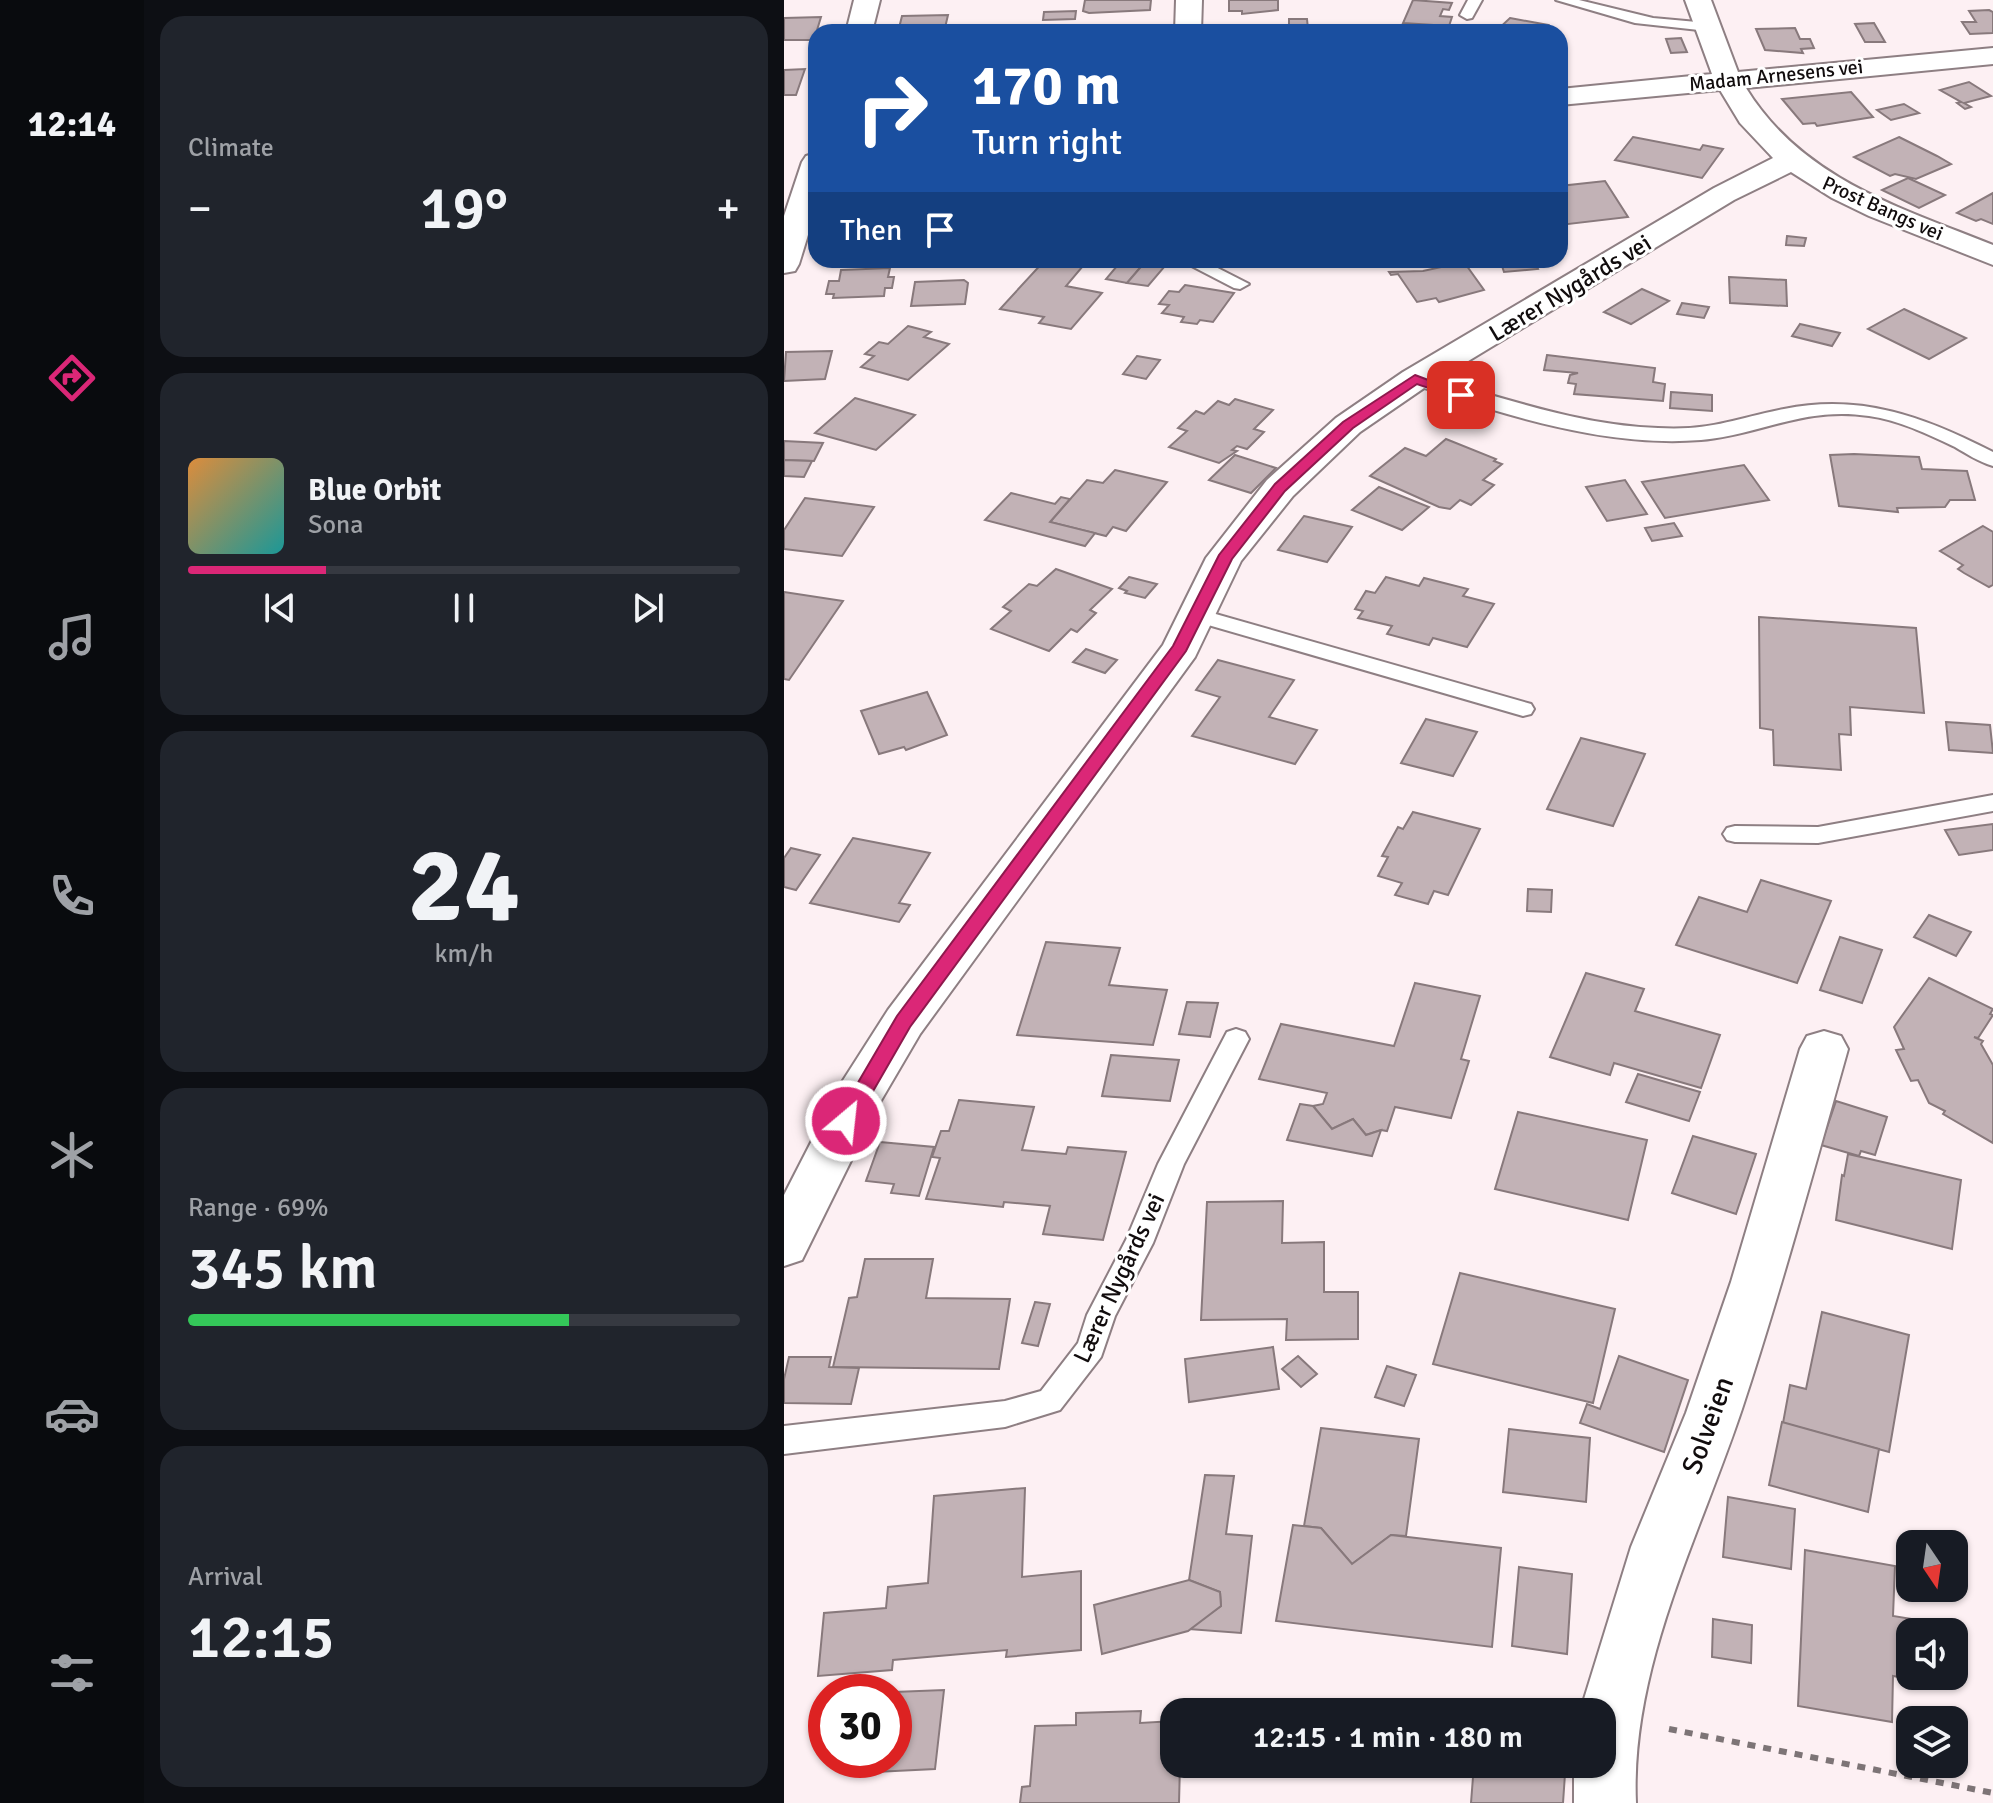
<!DOCTYPE html>
<html lang="en">
<head>
<meta charset="utf-8">
<style>
  :root { --surface:#171b24; --page:#20242c; --text:#f1f3f6; --muted:#9ea1a6; --line:#363941; --accent:#db2777 }
  body { margin:0; font-family:Signika,sans-serif; background:var(--page); color:var(--text); height:100vh; display:flex; flex-direction:column; font-size:30px; white-space:nowrap }
  * { box-sizing:border-box; margin:0 }
  p { font-size:26px; color:var(--muted) }
  .icon { flex:none; width:44px; height:44px; fill:none; stroke:currentColor; stroke-width:2; stroke-linecap:round; stroke-linejoin:round }
  .map { position:relative; flex:1; overflow:hidden }
  .side { display:flex; flex-direction:column; gap:16px; padding:16px; background:#0d0f14; width:640px }
  .side>* { flex:none }
  .hud { position:absolute; left:24px; top:24px; width:760px; height:244px; border-radius:24px; box-shadow:0 2px 6px #0004; background:#1a4fa0; color:#fff; overflow:hidden }
  .needle { width:52px; rotate:167deg }
  .controls { position:absolute; left:1112px; top:1530px; display:grid; gap:16px }
  .controls a { display:grid; place-items:center; width:72px; height:72px; border-radius:16px; background:var(--surface); box-shadow:0 2px 6px #0004; font-size:40px }
  .speed { position:absolute; left:24px; top:1674px; display:flex; gap:16px; font-size:40px; font-weight:700; text-align:center }
  .speed>* { display:grid; place-content:center; width:104px; height:104px; border-radius:50%; background:var(--surface); box-shadow:0 2px 6px #0004; line-height:1 }
  .speed .limit { border:12px solid #d22; background:#fff; color:#111 }
  .pin { position:absolute; display:grid; place-items:center; width:68px; height:68px; color:#fff; margin:-34px; border-radius:16px; box-shadow:0 4px 12px #0006 }
  .me { position:absolute; width:88px; margin:-44px; rotate:28deg; stroke-linejoin:round; filter:drop-shadow(0 0 6px #0008) }
  .turn { display:flex; align-items:center; gap:28px; height:168px; padding:0 32px; font-size:36px }
  .turn .icon { width:104px; height:104px; stroke-width:2.5 }
  .turn b { display:block; font-size:56px; line-height:68px }
  .then { display:flex; align-items:center; height:76px; padding:0 32px; background:#0003; gap:16px; font-size:30px }
  .big { font-size:60px; font-weight:600; line-height:1.1 }
  .side .card { flex:1; display:flex; flex-direction:column; justify-content:center; gap:12px; min-width:0; padding:0 28px; border-radius:24px; background:var(--page) }
  .side .dial { align-items:center; gap:0 }
  .dial b { font-size:104px; line-height:1 }
  .song { display:flex; align-items:center; gap:24px }
  .cover { width:96px; height:96px; border-radius:12px; background:linear-gradient(135deg,hsl(30 70% 55%),hsl(180 70% 35%)) }
  .played { height:8px; border-radius:4px; background:linear-gradient(90deg,var(--accent) 25%,var(--line) 25%) }
  .keys { display:flex; justify-content:space-around; direction:ltr }
  .heat { display:flex; justify-content:space-between; align-items:center; font-size:44px; direction:ltr }
  .charge { height:12px; border-radius:6px; background:linear-gradient(90deg,#34c759 69%,var(--line) 0) }
  .trip { position:absolute; left:376px; top:1698px; width:456px; height:80px; border-radius:24px; background:var(--surface); box-shadow:0 2px 6px #0004; font-weight:600; line-height:80px; text-align:center }
  main { display:flex; flex:1; min-height:0 }
  .tab-bar { display:flex; flex-direction:column; width:144px; justify-content:space-around; align-items:center; background:#090b0e; color:var(--muted) }
  .tab-bar .icon { width:56px; height:56px }
  .tab-bar .selected { color:var(--accent) }
  .tab-bar b { font-size:36px; color:var(--text) }
  .map>svg:first-child { display:block }
</style>
</head>
<body>
<main>
<nav class="tab-bar">
<b>12:14</b>
<svg class="icon selected" aria-label="directions" viewBox="0 0 24 24"><path d="M12 3l9 9-9 9-9-9zM9 14v-3h6M13 9l2 2-2 2"/></svg>
<svg class="icon" aria-label="music" viewBox="0 0 24 24"><path d="M9 18V5l10-2v13"/><circle cx="6" cy="18" r="3"/><circle cx="16" cy="16" r="3"/></svg>
<svg class="icon" aria-label="phone" viewBox="0 0 24 24"><path d="M5 4h4l2 5-3 2q2 4 5 5l2-3 5 2v4C11 20 4 13 5 4z"/></svg>
<svg class="icon" aria-label="climate" viewBox="0 0 24 24"><path d="M12 3v18M4 7l16 10M4 17L20 7"/></svg>
<svg class="icon" aria-label="car" viewBox="0 0 24 24"><path d="M5 17H2v-5l4-1 3-4h7l3 4 3 1v5h-3M9 17h6M6 11h13"/><circle cx="7" cy="17" r="2"/><circle cx="17" cy="17" r="2"/></svg>
<svg class="icon" aria-label="filters" viewBox="0 0 24 24"><path d="M4 7h16M4 17h16"/><circle cx="9" cy="7" r="2"/><circle cx="15" cy="17" r="2"/></svg>
</nav>
<section class="side">
<div class="card"><p>Climate</p>
<div class="heat"><a>−</a><b class="big">19°</b><a>+</a></div>
</div>
<div class="card">
<div class="song"><i class="cover"></i><div><b>Blue Orbit</b><p>Sona</p></div></div>
<div class="played"></div>
<div class="keys"><svg class="icon" aria-label="previous" viewBox="0 0 24 24"><path d="M18 5L8 12l10 7zM5 5v14"/></svg><svg class="icon" aria-label="pause" viewBox="0 0 24 24"><path d="M8 5v14M16 5v14"/></svg><svg class="icon" aria-label="next" viewBox="0 0 24 24"><path d="M6 5l10 7-10 7zM19 5v14"/></svg></div>
</div>
<div class="card dial"><b>24</b><p>km/h</p></div>
<div class="card"><p>Range · 69%</p><b class="big">345 km</b><div class="charge"></div></div>
<div class="card"><p>Arrival</p><b class="big">12:15</b></div>
</section>
<div class="map">
<svg width="1209" height="1803" viewBox="0 0 1209 1803">
  <rect width="100%" height="100%" fill="#fdf0f3"/>
  <g fill="#c2b2b6" stroke="#88797c" stroke-width="2">
    <polygon points="301,0 367,0 366,10 305,13 299,11"/>
    <polygon points="445,0 494,0 494,10 458,14 458,11 445,11"/>
    <polygon points="629,0 668,3 665,10 659,9 656,16 668,17 665,26 619,23"/>
    <polygon points="1205,10 1209,12 1209,33 1186,34 1178,22 1192,22 1185,11"/>
    <polygon points="292,11 291,19 259,20 260,12"/>
    <polygon points="164,15 160,32 114,32 118,16"/>
    <polygon points="37,17 30,40 0,40 0,18"/>
    <polygon points="726,18 764,25 757,32 711,32"/>
    <polygon points="505,19 523,19 524,29 505,29"/>
    <polygon points="1090,23 1101,42 1081,42 1071,24"/>
    <polygon points="497,27 497,32 453,32 452,29"/>
    <polygon points="1011,28 1016,39 1026,39 1030,48 1017,49 1019,53 981,50 972,29"/>
    <polygon points="897,38 903,52 887,53 882,39"/>
    <polygon points="21,69 12,95 0,95 0,70"/>
    <polygon points="1185,82 1207,96 1180,103 1187,107 1181,109 1173,103 1177,102 1156,90"/>
    <polygon points="1067,92 1089,117 1033,126 1031,123 1019,124 998,99"/>
    <polygon points="1120,104 1135,113 1107,120 1093,110"/>
    <polygon points="849,137 916,150 919,145 939,149 918,178 831,160"/>
    <polygon points="1115,137 1153,156 1167,164 1132,179 1111,174 1106,176 1070,157"/>
    <polygon points="1124,178 1161,195 1135,208 1098,190"/>
    <polygon points="821,181 844,217 776,225 776,186"/>
    <polygon points="1209,193 1209,224 1197,219 1192,221 1173,213"/>
    <polygon points="1003,236 1022,238 1020,246 1002,245"/>
    <polygon points="261,260 299,266 282,286 318,293 287,329 255,323 260,317 216,309"/>
    <polygon points="338,260 361,262 343,283 322,279"/>
    <polygon points="716,260 750,260 754,269 720,272"/>
    <polygon points="361,262 381,266 364,286 343,283"/>
    <polygon points="680,262 700,290 655,302 652,298 633,302 614,274 607,275 605,272 639,271"/>
    <polygon points="106,268 104,277 110,277 108,288 101,288 100,296 49,298 50,294 42,294 45,281 55,281 57,270"/>
    <polygon points="945,277 1002,280 1003,306 946,303"/>
    <polygon points="180,280 184,283 181,304 127,306 131,282"/>
    <polygon points="401,285 450,293 429,322 416,320 413,324 397,322 400,317 378,313 385,305 375,304 385,291 395,292"/>
    <polygon points="858,289 885,301 847,324 820,312"/>
    <polygon points="898,303 925,307 920,318 893,314"/>
    <polygon points="1120,309 1182,338 1145,359 1084,329"/>
    <polygon points="1016,324 1056,333 1048,346 1008,336"/>
    <polygon points="124,326 147,332 140,337 165,344 124,380 77,367 90,356 81,354 95,342 104,344"/>
    <polygon points="48,351 41,379 0,381 2,352"/>
    <polygon points="763,355 871,368 869,382 881,384 879,401 790,394 792,384 784,383 786,375 794,373 760,370"/>
    <polygon points="353,356 376,360 362,379 339,374"/>
    <polygon points="887,392 928,395 928,411 886,408"/>
    <polygon points="71,398 131,415 92,450 31,433"/>
    <polygon points="451,399 489,410 470,429 480,432 463,449 453,446 448,450 453,451 435,463 385,447 403,431 394,428 412,411 420,414 434,401 445,405"/>
    <polygon points="662,439 712,459 710,461 718,464 699,480 710,485 687,505 676,500 666,509 655,507 586,476 621,448 642,456"/>
    <polygon points="0,441 39,443 30,461 0,460"/>
    <polygon points="1070,454 1135,457 1138,469 1183,471 1191,500 1166,500 1161,507 1113,508 1114,512 1055,506 1046,455"/>
    <polygon points="451,455 492,468 467,493 425,480"/>
    <polygon points="0,460 28,461 20,477 0,476"/>
    <polygon points="960,465 985,500 881,518 858,482"/>
    <polygon points="331,470 383,482 342,531 329,527 322,536 266,522 303,480 319,483"/>
    <polygon points="841,480 863,514 823,521 802,487"/>
    <polygon points="595,487 645,507 618,530 568,510"/>
    <polygon points="227,493 271,504 277,497 286,499 266,522 311,533 301,546 201,520"/>
    <polygon points="21,498 90,507 58,556 0,549 0,530"/>
    <polygon points="520,516 568,527 543,562 494,550"/>
    <polygon points="890,523 898,536 868,541 861,528"/>
    <polygon points="1199,526 1209,532 1209,585 1205,587 1180,573 1174,569 1179,565 1156,551"/>
    <polygon points="272,569 328,589 306,610 312,613 293,632 287,629 265,651 207,629 227,611 219,607 245,584 253,586"/>
    <polygon points="345,577 373,584 361,598 341,593 343,591 335,588"/>
    <polygon points="602,577 635,586 640,578 684,589 679,596 710,604 683,647 649,638 645,645 603,634 608,626 574,618 579,611 571,609 582,591 591,593"/>
    <polygon points="0,592 59,601 5,680 0,679"/>
    <polygon points="975,617 1132,628 1140,713 1066,707 1067,735 1055,734 1057,770 990,765 989,730 976,728"/>
    <polygon points="302,649 333,660 321,673 289,662"/>
    <polygon points="434,660 510,680 485,717 533,730 511,764 408,736 436,697 412,690"/>
    <polygon points="143,692 163,735 122,750 120,747 95,754 77,711"/>
    <polygon points="642,719 693,732 669,776 617,763"/>
    <polygon points="1162,722 1206,725 1209,753 1165,750"/>
    <polygon points="797,738 861,754 829,826 763,809"/>
    <polygon points="629,812 696,829 664,895 650,891 644,904 611,895 618,883 594,876 604,857 598,856 614,827 619,829"/>
    <polygon points="1209,824 1209,850 1175,855 1161,830"/>
    <polygon points="69,838 146,853 115,903 126,905 115,922 26,903"/>
    <polygon points="7,848 36,855 12,890 0,887 0,858"/>
    <polygon points="977,880 1047,901 1013,983 892,945 915,897 963,912"/>
    <polygon points="744,889 768,890 767,912 743,911"/>
    <polygon points="1145,915 1187,932 1172,956 1130,937"/>
    <polygon points="1056,937 1098,950 1078,1003 1036,990"/>
    <polygon points="262,942 336,948 325,985 383,990 369,1045 233,1035"/>
    <polygon points="802,973 860,989 851,1011 936,1035 917,1088 830,1063 826,1075 766,1057"/>
    <polygon points="1145,978 1209,1009 1206,1014 1209,1015 1194,1038 1190,1037 1199,1041 1197,1044 1209,1065 1209,1143 1159,1114 1161,1111 1145,1103 1134,1080 1127,1081 1112,1050 1120,1049 1110,1027"/>
    <polygon points="631,983 696,996 677,1059 685,1061 667,1118 611,1107 603,1131 597,1130 582,1135 569,1119 548,1129 529,1106 539,1104 543,1093 475,1079 497,1024 610,1046"/>
    <polygon points="403,1002 434,1003 426,1037 395,1034"/>
    <polygon points="327,1055 395,1060 386,1101 318,1096"/>
    <polygon points="854,1074 916,1092 905,1121 842,1102"/>
    <polygon points="175,1100 250,1107 238,1150 282,1154 284,1147 342,1152 319,1240 259,1234 266,1206 220,1202 219,1207 142,1199 156,1158 148,1157 157,1131 165,1131"/>
    <polygon points="1052,1101 1103,1117 1091,1155 1077,1151 1075,1156 1037,1145"/>
    <polygon points="516,1104 529,1106 548,1129 569,1119 582,1135 597,1130 588,1156 503,1140"/>
    <polygon points="734,1112 863,1140 844,1220 711,1189"/>
    <polygon points="909,1136 972,1154 952,1214 888,1193"/>
    <polygon points="96,1142 150,1147 135,1196 107,1193 110,1184 82,1181"/>
    <polygon points="1064,1154 1177,1180 1168,1249 1052,1220 1058,1175 1060,1176"/>
    <polygon points="499,1201 498,1243 540,1242 540,1292 574,1292 574,1339 502,1340 503,1319 417,1320 423,1202"/>
    <polygon points="81,1259 149,1259 142,1298 226,1299 215,1369 49,1367 65,1298 73,1297"/>
    <polygon points="676,1273 831,1309 809,1403 649,1364"/>
    <polygon points="251,1302 266,1304 254,1346 238,1343"/>
    <polygon points="1038,1312 1125,1335 1105,1452 999,1423 1006,1385 1022,1389"/>
    <polygon points="489,1347 495,1389 405,1402 401,1359"/>
    <polygon points="514,1356 533,1374 517,1387 498,1369"/>
    <polygon points="835,1356 904,1380 880,1452 796,1423 803,1404 816,1409"/>
    <polygon points="5,1357 47,1357 45,1367 75,1368 67,1404 0,1403 0,1379"/>
    <polygon points="603,1366 632,1375 620,1406 591,1397"/>
    <polygon points="998,1422 1095,1449 1084,1512 985,1485"/>
    <polygon points="537,1428 635,1439 622,1536 607,1535 568,1564 537,1528 520,1526"/>
    <polygon points="725,1429 806,1438 802,1502 719,1492"/>
    <polygon points="421,1475 450,1476 442,1534 468,1536 457,1633 404,1629 437,1606 436,1592 405,1580"/>
    <polygon points="241,1488 238,1577 297,1571 297,1650 222,1657 223,1650 109,1660 108,1670 34,1676 40,1613 102,1608 104,1587 144,1583 150,1496"/>
    <polygon points="944,1497 1011,1509 1007,1569 939,1557"/>
    <polygon points="509,1525 537,1528 568,1564 607,1535 717,1548 708,1647 492,1621"/>
    <polygon points="1021,1550 1111,1566 1109,1616 1128,1619 1127,1679 1109,1676 1108,1722 1014,1706"/>
    <polygon points="735,1567 788,1574 783,1654 728,1646"/>
    <polygon points="405,1580 436,1592 437,1606 404,1631 318,1654 310,1605"/>
    <polygon points="929,1619 968,1625 967,1663 928,1657"/>
    <polygon points="160,1690 151,1769 71,1773 73,1760 110,1760 110,1692"/>
    <polygon points="357,1711 356,1723 390,1721 390,1764 396,1764 395,1803 236,1803 238,1787 246,1786 251,1726 292,1725 292,1713"/>
    <polygon points="690,1764 781,1774 779,1803 687,1803"/>
  </g>
  <g fill="none" stroke-linecap="round" stroke-linejoin="round">
    <defs>
      <g id="service">
        <polygon points="684,0 698,0 688,18 683,19 676,15"/>
        <polygon points="772,0 795,0 869,18 924,23 931,27 924,31 851,23"/>
        <polygon points="396,260 418,260 465,284 456,289 450,288"/>
        <path d="M 631,374 C 712,394 789,425 874,428 C 927,431 950,419 1000,409 C 1077,393 1141,417 1209,452 L 1209,466 C 1195,462 1183,454 1171,447 C 1143,434 1115,420 1085,416 C 1019,406 977,435 917,440 C 819,448 716,413 625,383 L 622,379 Z"/>
        <polygon points="414,609 747,704 750,709 747,714 739,716 407,620 404,615"/>
        <polygon points="1209,795 1209,811 1034,843 951,842 943,840 939,834 943,828 951,826 1034,827"/>
        <polygon points="452,1029 461,1032 465,1039 400,1164 369,1243 331,1316 317,1357 276,1410 221,1427 0,1454 0,1426 221,1401 257,1391 294,1343 303,1315 342,1240 374,1164 443,1032"/>
      </g>
      <g id="minor">
        <polygon points="70,0 96,0 88,32 62,32"/>
        <polygon points="392,0 418,0 417,32 391,32"/>
        <path d="M 901,0 L 927,0 L 954,72 L 1209,48 L 1209,64 L 962,88 C 1018,179 1115,207 1209,245 L 1209,265 L 1085,216 L 1048,198 L 1007,172 L 950,200 L 643,386 L 576,432 L 509,496 L 457,561 L 411,657 L 136,1034 L 95,1104 L 18,1260 L 0,1266 L 0,1195 L 58,1082 L 104,1010 L 379,645 L 422,558 L 483,480 L 552,418 L 619,372 L 930,188 L 989,158 L 956,123 L 936,90 L 776,105 L 776,89 L 928,74 Z"/>
        <polygon points="32,153 32,209 15,264 11,271 0,273 0,216 18,162 22,156"/>
        <path d="M 1040,1031 L 1057,1036 L 1064,1049 C 1030,1170 997,1290 958,1409 C 916,1535 846,1667 852,1803 L 790,1803 L 790,1764 L 818,1764 L 818,1712 L 796,1712 L 847,1547 L 902,1413 L 947,1282 L 1016,1049 L 1023,1036 Z"/>
      </g>
    </defs>
    <use href="#service" stroke="#8e7f83" stroke-width="4"/>
    <use href="#minor" stroke="#8e7f83" stroke-width="4"/>
    <polyline stroke="#7d7476" stroke-width="6" stroke-dasharray="8 8" stroke-linecap="butt" points="885,1729 1209,1793"/>
    <use href="#service" fill="#fff" fill-rule="evenodd"/>
    <use href="#minor" fill="#fff" fill-rule="evenodd"/>
  </g>
  <polygon fill="#db2777" stroke="#8e194d" stroke-width="2" points="631,375 684,395 677,399 633,384 569,428 501,491 448,559 402,651 126,1027 69,1126 55,1126 52,1121 55,1115 113,1016 389,646 435,555 491,484 559,422"/>
  <g text-anchor="middle" stroke-width="6" stroke-linejoin="round" paint-order="stroke">
    <g font-size="20" fill="#110c0d" stroke="#fff">
      <text transform="translate(992 75) rotate(-6)" y="7">Madam Arnesens vei</text>
      <text transform="translate(1099 208) rotate(24)" y="7">Prost Bangs vei</text>
    </g>
    <g font-size="24" fill="#110c0d" stroke="#fff">
      <text transform="translate(786 288) rotate(-31)" y="8">Lærer Nygårds vei</text>
      <text transform="translate(335 1278) rotate(-65)" y="8">Lærer Nygårds vei</text>
    </g>
    <g font-size="28" fill="#110c0d" stroke="#fff">
      <text transform="translate(923 1425) rotate(-70)" y="10">Solveien</text>
    </g>
  </g>
</svg>
<div class="controls">
<a><svg class="needle" viewBox="-14 -14 28 28"><path d="M0-13l5 13h-10z" fill="#e53935"/><path d="M0 13l5-13h-10z" fill="#9ea1a6"/></svg></a>
<a><svg class="icon" aria-label="sound" viewBox="0 0 24 24"><path d="M4 9h4l5-4v14l-5-4H4zM17 9q2 3 0 6"/></svg></a>
<a><svg class="icon" aria-label="layers" viewBox="0 0 24 24"><path d="M12 4l9 5-9 5-9-5zM3 14l9 5 9-5"/></svg></a>
</div>
<div class="speed"><div class="limit">30</div></div>
<div class="pin" style="left:677px;top:395px;background:#d93025"><svg class="icon" aria-label="arrive" viewBox="0 0 24 24"><path d="M6 21V4h12l-3 4 3 4H6"/></svg></div>
<svg class="me" style="left:62px;top:1121px" viewBox="-20 -20 40 40"><circle r="17" fill="#db2777" stroke="#fff" stroke-width="3"/><path d="M0-11L8 9 0 5-8 9z" fill="#fff"/></svg>
<div class="trip">12:15 · 1 min · 180 m</div>
<div class="hud">
<div class="turn"><svg class="icon" aria-label="right" viewBox="0 0 24 24"><path d="M7 20v-9h11M14 6l5 5-5 5"/></svg><div><b>170 m</b>Turn right</div></div>
<div class="then">Then<svg class="icon" aria-label="arrive" viewBox="0 0 24 24"><path d="M6 21V4h12l-3 4 3 4H6"/></svg></div>
</div>
</div>
</main>
</body>
</html>
